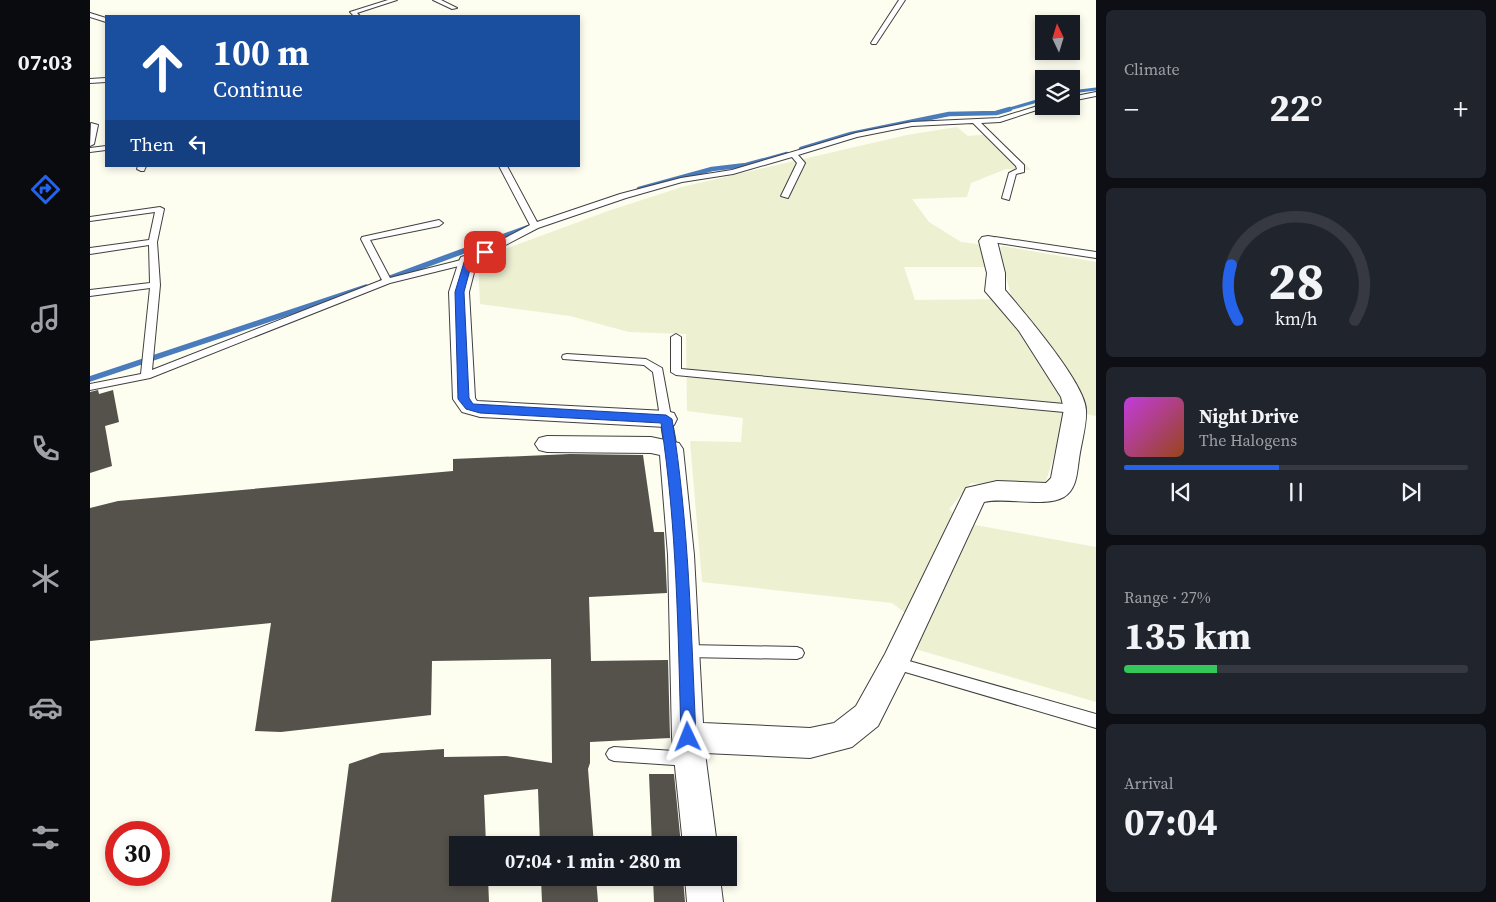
<!DOCTYPE html>
<html lang="en">
<head>
<meta charset="utf-8">
<style>
  :root { --surface:#171b24; --page:#20242c; --text:#f1f3f6; --muted:#9ea1a6; --line:#363941; --accent:#2563eb }
  body { margin:0; font-family:"Source Serif 4",serif; background:var(--page); color:var(--text); height:100vh; display:flex; flex-direction:column; font-size:19px; white-space:nowrap }
  * { box-sizing:border-box; margin:0 }
  p { font-size:16px; color:var(--muted) }
  .icon { flex:none; width:28px; height:28px; fill:none; stroke:currentColor; stroke-width:2; stroke-linecap:round; stroke-linejoin:round }
  .map { position:relative; flex:1; overflow:hidden }
  .panel { display:flex; flex-direction:column; gap:10px; padding:10px; background:#0d0f14; width:400px }
  .panel>* { flex:none }
  .hud { position:absolute; left:15px; top:15px; width:475px; height:152px; border-radius:0px; box-shadow:0 2px 8px #0003; background:#1a4fa0; color:#fff; overflow:hidden }
  .needle { width:32px; rotate:356deg }
  .fabs { position:absolute; left:945px; top:15px; display:grid; gap:10px }
  .fabs a { display:grid; place-items:center; width:45px; height:45px; border-radius:0px; background:var(--surface); box-shadow:0 2px 8px #0003; font-size:25px }
  .speed { position:absolute; left:15px; top:821px; display:flex; gap:10px; font-size:25px; font-weight:700; text-align:center }
  .speed>* { display:grid; place-content:center; width:65px; height:65px; border-radius:50%; background:var(--surface); box-shadow:0 2px 8px #0003; line-height:1 }
  .speed .limit { border:8px solid #d22; background:#fff; color:#111 }
  .pin { position:absolute; display:grid; place-items:center; width:42px; height:42px; color:#fff; margin:-21px; border-radius:10px; box-shadow:0 2px 8px #0006 }
  .me { position:absolute; width:55px; margin:-28px; rotate:358deg; stroke-linejoin:round; filter:drop-shadow(0 0 4px #0008) }
  .turn { display:flex; align-items:center; gap:18px; height:105px; padding:0 25px; font-size:22px }
  .turn .icon { width:65px; height:65px; stroke-width:2.5 }
  .turn b { display:block; font-size:35px; line-height:42px }
  .then { display:flex; align-items:center; height:48px; padding:0 25px; background:#0003; gap:10px; font-size:19px }
  .big { font-size:38px; font-weight:700; line-height:1.1 }
  .panel .tile { flex:1; display:flex; flex-direction:column; justify-content:center; gap:8px; min-width:0; padding:0 18px; border-radius:8px; background:var(--page) }
  .panel .dial { align-items:center; gap:0 }
  .dial svg { height:130px; overflow:visible; fill:none; stroke:var(--line); stroke-width:7; stroke-linecap:round; text-anchor:middle }
  .dial text { fill:var(--text); stroke:none }
  .song { display:flex; align-items:center; gap:15px }
  .cover { width:60px; height:60px; border-radius:8px; background:linear-gradient(135deg,hsl(290 70% 55%),hsl(20 70% 35%)) }
  .played { height:5px; border-radius:2px; background:linear-gradient(90deg,var(--accent) 45%,var(--line) 45%) }
  .keys { display:flex; justify-content:space-around; direction:ltr }
  .heat { display:flex; justify-content:space-between; align-items:center; font-size:28px; direction:ltr }
  .charge { height:8px; border-radius:4px; background:linear-gradient(90deg,#34c759 27%,var(--line) 0) }
  .trip { position:absolute; left:359px; top:836px; width:288px; height:50px; border-radius:0px; background:var(--surface); box-shadow:0 2px 8px #0003; font-weight:700; line-height:50px; text-align:center }
  main { display:flex; flex:1; min-height:0 }
  .menu { display:flex; flex-direction:column; width:90px; justify-content:space-around; align-items:center; background:#090b0e; color:var(--muted) }
  .menu .icon { width:35px; height:35px }
  .menu .current { color:var(--accent) }
  .menu b { font-size:22px; color:var(--text) }
  .map>svg:first-child { display:block }
</style>
</head>
<body>
<main>
<nav class="menu">
<b>07:03</b>
<svg class="icon current" aria-label="directions" viewBox="0 0 24 24"><path d="M12 3l9 9-9 9-9-9zM9 14v-3h6M13 9l2 2-2 2"/></svg>
<svg class="icon" aria-label="music" viewBox="0 0 24 24"><path d="M9 18V5l10-2v13"/><circle cx="6" cy="18" r="3"/><circle cx="16" cy="16" r="3"/></svg>
<svg class="icon" aria-label="phone" viewBox="0 0 24 24"><path d="M5 4h4l2 5-3 2q2 4 5 5l2-3 5 2v4C11 20 4 13 5 4z"/></svg>
<svg class="icon" aria-label="climate" viewBox="0 0 24 24"><path d="M12 3v18M4 7l16 10M4 17L20 7"/></svg>
<svg class="icon" aria-label="car" viewBox="0 0 24 24"><path d="M5 17H2v-5l4-1 3-4h7l3 4 3 1v5h-3M9 17h6M6 11h13"/><circle cx="7" cy="17" r="2"/><circle cx="17" cy="17" r="2"/></svg>
<svg class="icon" aria-label="filters" viewBox="0 0 24 24"><path d="M4 7h16M4 17h16"/><circle cx="9" cy="7" r="2"/><circle cx="15" cy="17" r="2"/></svg>
</nav>
<div class="map">
<svg width="1006" height="902" viewBox="0 0 1006 902">
  <rect width="100%" height="100%" fill="#fdfdf0"/>
  <polygon fill="#eef0d2" points="867,127 878,136 903,134 941,170 916,169 881,183 877,197 822,199 839,222 871,242 895,245 901,267 814,267 825,300 922,299 909,250 912,246 1006,262 1006,416 978,410 955,484 933,488 881,483 859,509 874,523 1006,547 1006,702 822,648 819,616 802,603 612,582 600,441 651,442 653,418 597,411 596,334 539,332 480,316 390,304 388,259 518,211 592,187 817,135"/>
  <g fill="none" stroke-linecap="round" stroke-linejoin="round">
    <g stroke="#4a7bbd" stroke-width="3">
      <polyline points="981,92 1006,89"/>
      <polyline points="916,110 954,99"/>
    </g>
    <g stroke="#4a7bbd" stroke-width="4.5">
      <polyline points="711,149 761,134 859,114 906,113 920,109"/>
      <polyline points="549,189 622,169 656,165 697,154"/>
      <polyline points="383,247 438,227"/>
    </g>
    <g stroke="#4a7bbd" stroke-width="5.5">
      <polyline points="292,281 387,246"/>
      <polyline points="0,379 276,287"/>
    </g>
  </g>
  <g fill="#55514b">
    <polygon points="8,390 9,394 23,390 29,422 15,426 22,466 0,473 0,392"/>
    <polygon points="480,454 553,455 564,532 574,532 577,593 499,597 501,661 578,660 580,738 500,742 500,763 498,769 504,845 450,845 448,789 394,795 396,845 368,845 368,878 398,878 399,902 241,902 259,764 291,753 354,749 354,757 416,756 462,763 461,659 342,661 341,715 191,732 165,731 181,623 0,641 0,508 28,501 363,471 363,459"/>
    <polygon points="559,774 584,774 591,845 562,845"/>
    <polygon points="451,878 506,878 508,902 452,902"/>
    <polygon points="563,878 593,878 595,902 564,902"/>
  </g>
  <g fill="none" stroke-linecap="round" stroke-linejoin="round">
    <defs>
      <g id="lane">
        <polygon points="298,0 307,0 267,13 270,16 264,16 260,12"/>
        <polygon points="343,0 351,0 367,8 362,9"/>
        <polygon points="809,0 815,0 786,44 782,44 781,43"/>
        <polygon points="0,13 16,18 16,22 0,17"/>
        <polygon points="16,78 16,82 0,83 0,79"/>
        <polygon points="1006,92 1006,96 981,101 981,97"/>
        <polygon points="954,104 956,107 910,122 891,123 934,165 934,172 926,174 919,200 912,198 919,173 927,169 926,166 883,123 822,126 767,137 708,155 715,163 698,198 691,196 707,163 702,157 643,174 592,182 536,198 448,228 381,263 300,283 60,378 0,390 0,384 51,374 60,288 0,296 0,290 60,283 59,245 0,254 0,248 59,240 65,212 0,221 0,217 70,207 74,209 67,242 70,285 62,370 292,280 271,239 272,237 349,220 353,223 349,226 280,240 300,278 375,259 440,225 409,166 417,166 447,222 530,194 591,178 642,170 766,133 822,122 909,118"/>
        <polygon points="1,123 8,125 4,144 0,146"/>
        <polygon points="16,146 16,150 0,152 0,148"/>
        <polygon points="48,166 56,166 54,171 51,171 47,169"/>
        <polygon points="905,237 1006,252 1006,258 902,242 901,240"/>
        <polygon points="586,334 591,337 591,369 985,405 990,409 985,413 586,375 581,372 581,337"/>
        <polygon points="477,354 556,359 572,368 587,449 585,452 577,452 575,449 563,372 554,365 473,359 472,357 473,355"/>
        <polygon points="596,645 707,647 712,649 714,653 712,657 707,659 596,657 591,655 589,651 591,647"/>
        <polygon points="805,657 1006,714 1006,728 805,669 800,667 798,663 800,659"/>
        <polygon points="524,747 599,752 604,754 607,759 604,764 599,766 524,761 519,759 516,754 519,749"/>
      </g>
      <g id="street">
        <path d="M 898,236 L 904,237 L 907,241 L 915,273 L 915,290 C 933,311 996,384 996,410 C 997,425 991,443 989,459 C 987,472 987,489 974,497 C 954,508 917,497 894,502 L 815,672 L 788,726 L 762,747 L 720,758 L 615,753 L 627,845 L 593,845 L 582,737 L 578,555 L 570,455 L 561,453 L 457,452 L 449,450 L 445,444 L 449,438 L 457,436 L 561,437 L 589,443 L 593,449 L 604,555 L 613,723 L 720,728 L 744,723 L 766,706 L 795,654 L 876,488 L 907,481 L 956,483 L 961,478 L 974,409 L 971,397 L 929,331 L 895,291 L 897,273 L 889,241 L 892,237 Z"/>
        <polygon points="378,255 385,257 387,261 379,292 385,398 387,401 576,411 584,413 587,419 584,425 576,427 390,417 372,412 363,399 359,292 369,261 371,257"/>
        <polygon points="595,878 630,878 633,902 597,902"/>
      </g>
    </defs>
    <use href="#lane" stroke="#404040" stroke-width="2"/>
    <use href="#street" stroke="#404040" stroke-width="2"/>
    <use href="#lane" fill="#fff" fill-rule="evenodd"/>
    <use href="#street" fill="#fff" fill-rule="evenodd"/>
  </g>
  <path fill="#2563eb" stroke="#184099" d="M 395,249 L 399,252 L 398,254 L 382,262 L 374,292 L 379,398 L 383,404 L 576,415 L 582,419 C 599,524 601,630 606,737 L 604,742 L 598,744 L 593,742 L 591,737 C 588,632 587,527 571,423 L 390,413 L 376,409 L 368,399 L 365,292 L 375,259 Z"/>
</svg>
<div class="fabs">
<a><svg class="needle" viewBox="-14 -14 28 28"><path d="M0-13l5 13h-10z" fill="#e53935"/><path d="M0 13l5-13h-10z" fill="#9ea1a6"/></svg></a>
<a><svg class="icon" aria-label="layers" viewBox="0 0 24 24"><path d="M12 4l9 5-9 5-9-5zM3 14l9 5 9-5"/></svg></a>
</div>
<div class="speed"><div class="limit">30</div></div>
<div class="pin" style="left:395px;top:252px;background:#d93025"><svg class="icon" aria-label="arrive" viewBox="0 0 24 24"><path d="M6 21V4h12l-3 4 3 4H6"/></svg></div>
<svg class="me" style="left:598px;top:737px" viewBox="-20 -20 40 40"><path d="M0-17L14 15 0 8-14 15z" fill="#2563eb" stroke="#fff" stroke-width="4"/></svg>
<div class="trip">07:04 · 1 min · 280 m</div>
<div class="hud">
<div class="turn"><svg class="icon" aria-label="ahead" viewBox="0 0 24 24"><path d="M12 20V5M6 11l6-6 6 6"/></svg><div><b>100 m</b>Continue</div></div>
<div class="then">Then<svg class="icon" aria-label="left" viewBox="0 0 24 24"><path d="M17 20v-9H6M10 6l-5 5 5 5"/></svg></div>
</div>
</div>
<section class="panel">
<div class="tile"><p>Climate</p>
<div class="heat"><a>−</a><b class="big">22°</b><a>+</a></div>
</div>
<div class="tile dial"><svg viewBox="0 0 100 80">
<path d="M14 69A42 42 0 1 1 86 69"/>
<path d="M14 69A42 42 0 0 1 10 35" stroke="#2563eb"/>
<text x="50" y="56" font-size="32" font-weight="700">28</text>
<text x="50" y="72" font-size="11">km/h</text>
</svg></div>
<div class="tile">
<div class="song"><i class="cover"></i><div><b>Night Drive</b><p>The Halogens</p></div></div>
<div class="played"></div>
<div class="keys"><svg class="icon" aria-label="previous" viewBox="0 0 24 24"><path d="M18 5L8 12l10 7zM5 5v14"/></svg><svg class="icon" aria-label="pause" viewBox="0 0 24 24"><path d="M8 5v14M16 5v14"/></svg><svg class="icon" aria-label="next" viewBox="0 0 24 24"><path d="M6 5l10 7-10 7zM19 5v14"/></svg></div>
</div>
<div class="tile"><p>Range · 27%</p><b class="big">135 km</b><div class="charge"></div></div>
<div class="tile"><p>Arrival</p><b class="big">07:04</b></div>
</section>
</main>
</body>
</html>
